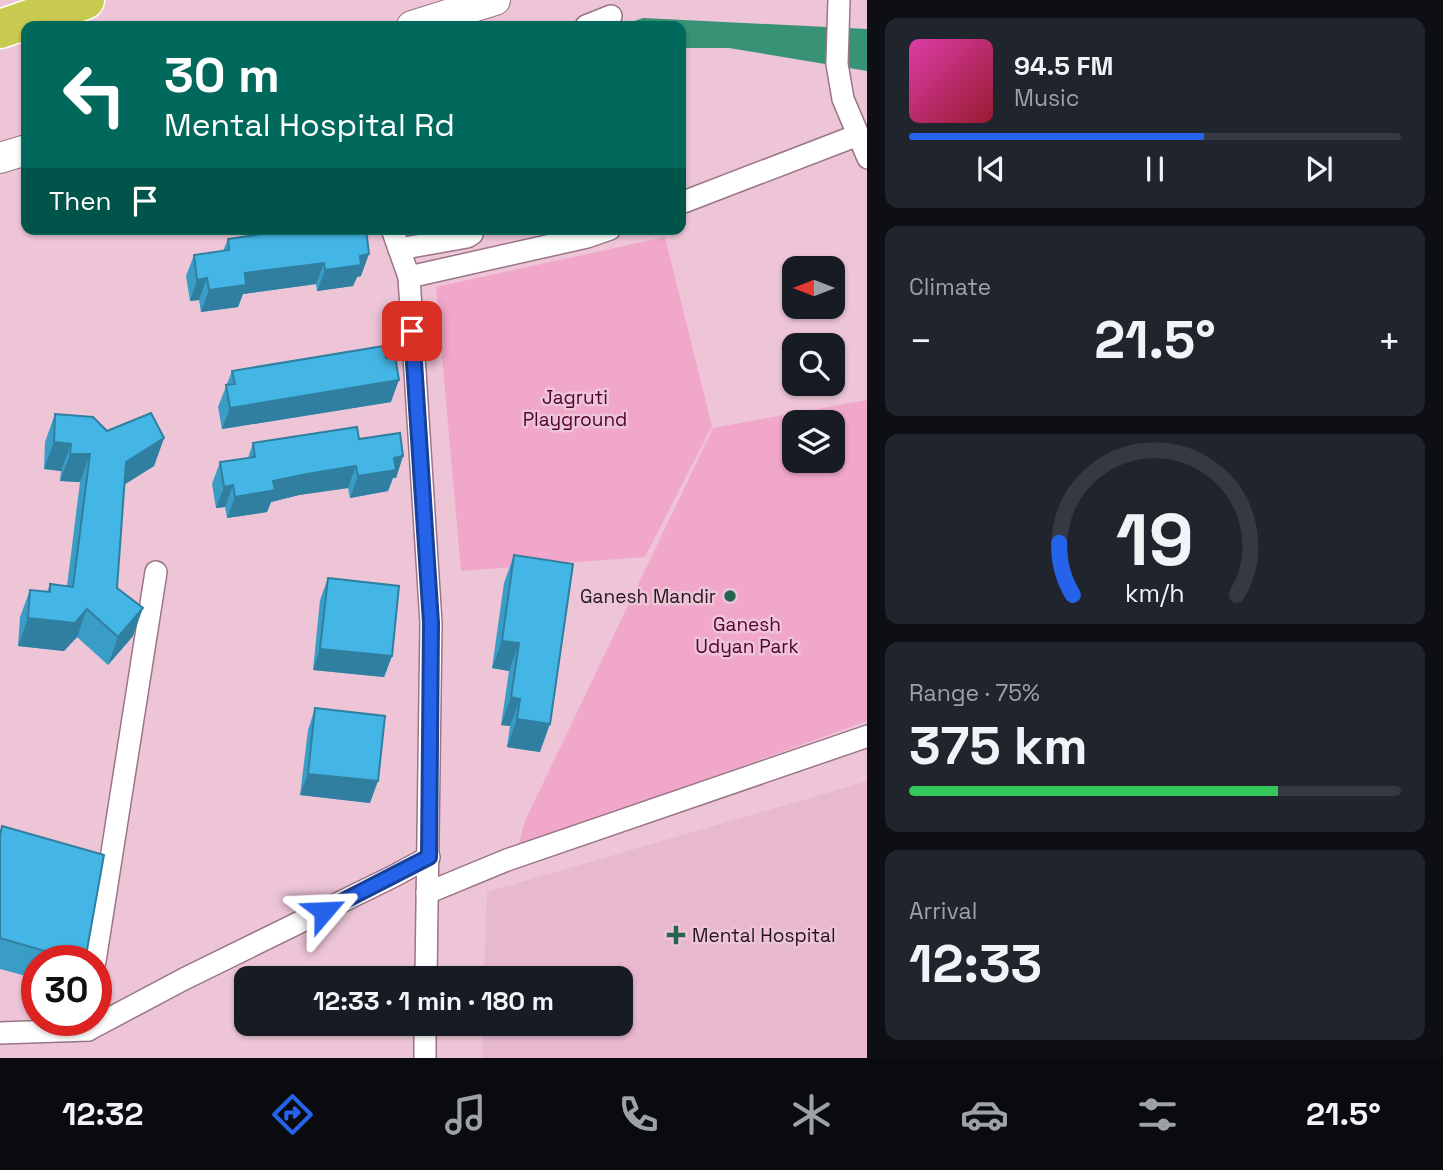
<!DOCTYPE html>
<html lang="en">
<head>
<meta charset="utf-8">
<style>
  :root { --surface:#171b24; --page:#20242c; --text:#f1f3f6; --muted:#9ea1a6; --line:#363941; --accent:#2563eb }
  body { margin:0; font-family:"Space Grotesk",sans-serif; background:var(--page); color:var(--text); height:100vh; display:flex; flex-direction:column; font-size:26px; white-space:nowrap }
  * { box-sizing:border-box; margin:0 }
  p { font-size:23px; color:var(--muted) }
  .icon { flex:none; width:38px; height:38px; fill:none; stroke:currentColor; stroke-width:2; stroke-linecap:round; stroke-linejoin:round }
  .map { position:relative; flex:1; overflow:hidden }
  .sheet { display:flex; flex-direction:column; gap:18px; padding:18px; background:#0d0f14; width:576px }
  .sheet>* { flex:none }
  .guide { position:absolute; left:21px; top:21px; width:665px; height:214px; border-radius:14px; box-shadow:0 2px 5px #0004; background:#00695c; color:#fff; overflow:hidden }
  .needle { width:46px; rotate:270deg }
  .controls { position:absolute; left:782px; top:256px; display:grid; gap:14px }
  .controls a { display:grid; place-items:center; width:63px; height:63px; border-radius:14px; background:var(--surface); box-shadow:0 2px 5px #0004; font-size:35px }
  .speed { position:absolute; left:21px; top:945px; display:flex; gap:14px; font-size:35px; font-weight:700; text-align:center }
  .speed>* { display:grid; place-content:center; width:91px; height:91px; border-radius:50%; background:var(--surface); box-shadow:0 2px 5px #0004; line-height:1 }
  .speed .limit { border:10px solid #d22; background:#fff; color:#111 }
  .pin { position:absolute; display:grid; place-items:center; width:60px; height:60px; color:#fff; margin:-30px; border-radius:14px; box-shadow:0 4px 10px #0006 }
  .me { position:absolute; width:77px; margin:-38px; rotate:64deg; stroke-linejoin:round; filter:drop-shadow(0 0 5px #0008) }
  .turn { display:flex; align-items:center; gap:24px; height:147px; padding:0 28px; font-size:32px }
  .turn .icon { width:91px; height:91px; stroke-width:2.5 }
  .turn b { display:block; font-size:49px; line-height:60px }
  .then { display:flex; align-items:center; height:66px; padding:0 28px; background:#0003; gap:14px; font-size:26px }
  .big { font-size:52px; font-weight:600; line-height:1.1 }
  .sheet .tile { flex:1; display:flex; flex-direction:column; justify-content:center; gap:10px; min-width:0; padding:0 24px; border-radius:14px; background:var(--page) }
  .sheet .dial { align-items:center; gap:0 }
  .dial svg { height:182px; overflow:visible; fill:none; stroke:var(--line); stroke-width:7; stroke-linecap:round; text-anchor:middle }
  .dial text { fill:var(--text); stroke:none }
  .song { display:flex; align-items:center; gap:21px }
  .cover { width:84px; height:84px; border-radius:10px; background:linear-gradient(135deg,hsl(320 70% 55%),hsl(350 70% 35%)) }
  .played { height:7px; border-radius:4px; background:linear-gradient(90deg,var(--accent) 60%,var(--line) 60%) }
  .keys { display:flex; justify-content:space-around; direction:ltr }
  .heat { display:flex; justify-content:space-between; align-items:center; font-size:38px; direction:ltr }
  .charge { height:10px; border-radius:5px; background:linear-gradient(90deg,#34c759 75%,var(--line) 0) }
  .trip { position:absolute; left:234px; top:966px; width:399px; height:70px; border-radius:14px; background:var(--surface); box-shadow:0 2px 5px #0004; font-weight:600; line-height:70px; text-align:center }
  .menu { display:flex; height:112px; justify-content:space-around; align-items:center; background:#090b0e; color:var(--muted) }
  .menu .icon { width:49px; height:49px }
  .menu .active { color:var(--accent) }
  .menu b { font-size:32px; color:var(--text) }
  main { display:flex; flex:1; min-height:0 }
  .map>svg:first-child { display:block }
</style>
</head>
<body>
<main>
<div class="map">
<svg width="868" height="1058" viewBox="0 0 868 1058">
  <rect width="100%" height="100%" fill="#edc5d7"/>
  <polygon fill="#e7b8ce" points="868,781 867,1058 482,1058 483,1024 621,1024 621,978 484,978 487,892"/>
  <g fill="#f0a7ca" fill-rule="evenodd">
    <polygon points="665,237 712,426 645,557 461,571 436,287"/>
    <path d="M 867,400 L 867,721 L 518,847 L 525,821 L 713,428 ZM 794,422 L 833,422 L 833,460 L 794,460 Z"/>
  </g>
  <polygon fill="#389276" points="643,18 867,29 867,71 729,48 681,48 681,26 620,26"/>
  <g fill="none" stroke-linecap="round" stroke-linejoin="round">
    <defs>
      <g id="street">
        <polyline points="839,0 837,64 843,99 868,158"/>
        <polyline points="586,26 611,16"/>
        <polyline points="681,203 858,135"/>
        <polyline points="392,229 409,277 431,623 426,978"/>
        <polyline points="399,249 467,237 472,234 472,229"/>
        <polyline points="409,277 587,237 610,229"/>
        <polyline points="427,893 507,860 868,736"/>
        <polyline points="95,961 156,572"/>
        <polyline points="88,1020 88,1030 184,979 394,876 429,857"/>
        <polyline points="0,1033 88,1030"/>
        <polyline points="425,1058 425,1024"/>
      </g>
      <g id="secondary">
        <polyline points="412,26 495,0"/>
        <polyline points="0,158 26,150"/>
      </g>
      <polyline id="highway" points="0,29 85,0"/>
    </defs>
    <use href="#street" stroke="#997586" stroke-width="24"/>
    <use href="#secondary" stroke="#997586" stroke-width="32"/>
    <use href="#highway" stroke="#fff" stroke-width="41"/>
    <use href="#street" stroke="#fff" stroke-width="21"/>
    <use href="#secondary" stroke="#fff" stroke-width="30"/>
    <use href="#highway" stroke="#c9ca50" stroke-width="38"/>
  </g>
  <g fill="#3a9dc5">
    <polygon points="329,232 361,276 357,277 353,286 317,291 316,284 243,294 238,307 201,312 199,300 190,301 186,276 194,255 223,251 228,239"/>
    <polygon points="232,371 391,402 222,429 218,407"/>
    <polygon points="55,414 107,431 164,438 154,466 124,484 117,588 133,636 108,665 77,637 64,651 18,646 20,617 30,590 47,592 50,584 67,586 80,482 60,481 61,471 44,469 45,442"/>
    <polygon points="359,439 403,456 396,478 393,478 388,491 350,498 348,488 299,495 271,502 267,512 227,518 225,507 216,508 212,484 220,462 248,458 253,443"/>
    <polygon points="514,555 540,752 507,747 510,726 501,725 509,671 492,668 504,583"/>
    <polygon points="328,578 392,656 384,677 313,670 320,600"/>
    <polygon points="315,708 370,803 300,795 308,730"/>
    <polygon points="2,826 85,961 37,961 37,979 0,969 0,832"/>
  </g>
  <g fill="#307fa0">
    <polygon points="369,254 361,276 357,277 353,286 317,291 325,270 360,256"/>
    <polygon points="324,263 316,284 243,294 238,307 201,312 209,290 245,273"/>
    <polygon points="207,278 199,300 190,301 197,280"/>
    <polygon points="399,380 391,402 222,429 230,408"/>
    <polygon points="164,438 154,466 116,490 126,462"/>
    <polygon points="54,442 71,444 61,471 44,469"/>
    <polygon points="70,454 90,454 80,482 60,481"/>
    <polygon points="403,456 396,478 393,478 388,491 350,498 358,476 394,458"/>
    <polygon points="356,466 348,488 299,495 271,502 267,512 227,518 235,497 273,481 307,474"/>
    <polygon points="233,485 225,507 216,508 224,487"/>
    <polygon points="143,608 133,636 108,665 118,637"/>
    <polygon points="87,609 77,637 64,651 18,646 28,618"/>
    <polygon points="502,641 519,643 509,671 492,668"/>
    <polygon points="320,649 392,656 384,677 313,670"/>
    <polygon points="511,697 520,699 510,726 501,725"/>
    <polygon points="517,719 550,724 540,752 507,747"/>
    <polygon points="308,774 378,781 370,803 300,795"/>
  </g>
  <g fill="#44b6e5" stroke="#307fa0" stroke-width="2">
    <polygon points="296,229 329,229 329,232 347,229 366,229 369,254 360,256 361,265 325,270 324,263 245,273 246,285 209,290 207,278 197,280 194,255 229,250 228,239"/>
    <polygon points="384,346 386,358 395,356 399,380 230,408 226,385 235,384 232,371"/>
    <polygon points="151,413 164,438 126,462 117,588 143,608 118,637 87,609 75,623 28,618 30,590 50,592 50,584 73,587 90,454 70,454 71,444 54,442 55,414 93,417 107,431"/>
    <polygon points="357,427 359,439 400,433 403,456 394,458 396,470 358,476 356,466 307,474 273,481 275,490 235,497 233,485 224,487 220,462 255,457 253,443"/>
    <polygon points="514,555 573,564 550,724 517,719 520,699 511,697 519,643 502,641"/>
    <polygon points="328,578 399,586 392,656 320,649"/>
    <polygon points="315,708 385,716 378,781 308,774"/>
    <polygon points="2,826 104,855 85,961 79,961 0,938 0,836"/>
  </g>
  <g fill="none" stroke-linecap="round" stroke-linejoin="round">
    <defs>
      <polyline id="route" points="324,911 429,857 431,623 412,331"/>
    </defs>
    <use href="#route" stroke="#184099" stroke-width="18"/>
    <use href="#route" stroke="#2563eb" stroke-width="12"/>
  </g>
  <g fill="#266450" stroke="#edc5d7" stroke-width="2.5">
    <circle cx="730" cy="596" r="7"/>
    <path d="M672.5 924.5h7v7h7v7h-7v7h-7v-7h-7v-7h7z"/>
  </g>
  <g text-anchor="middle" stroke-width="5" stroke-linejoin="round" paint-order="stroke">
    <g font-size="19" fill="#510033" stroke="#edc5d7">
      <text x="575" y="404">Jagruti<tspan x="575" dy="22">Playground</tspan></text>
      <text x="747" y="631">Ganesh<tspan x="747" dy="22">Udyan Park</tspan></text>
    </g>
    <g font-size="19" fill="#24161c" stroke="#edc5d7" text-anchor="end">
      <text x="716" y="603">Ganesh Mandir</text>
      <text x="692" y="942" text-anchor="start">Mental Hospital</text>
    </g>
  </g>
</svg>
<div class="controls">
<a><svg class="needle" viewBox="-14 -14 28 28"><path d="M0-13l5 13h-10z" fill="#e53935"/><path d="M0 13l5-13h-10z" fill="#9ea1a6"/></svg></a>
<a><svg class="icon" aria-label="search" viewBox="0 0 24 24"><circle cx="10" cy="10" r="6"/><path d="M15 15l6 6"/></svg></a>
<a><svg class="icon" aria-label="layers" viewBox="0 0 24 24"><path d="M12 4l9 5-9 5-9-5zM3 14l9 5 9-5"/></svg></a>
</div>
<div class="speed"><div class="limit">30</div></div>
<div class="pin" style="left:412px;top:331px;background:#d93025"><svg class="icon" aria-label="arrive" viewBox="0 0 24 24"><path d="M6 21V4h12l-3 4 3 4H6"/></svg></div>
<svg class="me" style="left:324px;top:911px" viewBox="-20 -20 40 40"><path d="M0-17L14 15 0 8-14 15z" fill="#2563eb" stroke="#fff" stroke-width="4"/></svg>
<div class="trip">12:33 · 1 min · 180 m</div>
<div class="guide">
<div class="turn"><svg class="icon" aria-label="left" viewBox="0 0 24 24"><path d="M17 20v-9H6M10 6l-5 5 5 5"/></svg><div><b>30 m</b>Mental Hospital Rd</div></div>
<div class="then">Then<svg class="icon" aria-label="arrive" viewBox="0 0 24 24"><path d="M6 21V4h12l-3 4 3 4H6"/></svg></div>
</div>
</div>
<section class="sheet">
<div class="tile">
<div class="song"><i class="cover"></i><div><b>94.5 FM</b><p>Music</p></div></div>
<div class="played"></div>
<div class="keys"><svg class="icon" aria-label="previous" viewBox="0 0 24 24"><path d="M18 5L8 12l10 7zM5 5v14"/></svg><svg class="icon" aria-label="pause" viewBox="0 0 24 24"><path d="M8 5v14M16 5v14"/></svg><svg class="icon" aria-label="next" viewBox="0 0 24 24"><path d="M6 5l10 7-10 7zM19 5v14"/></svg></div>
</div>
<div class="tile"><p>Climate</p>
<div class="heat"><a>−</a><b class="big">21.5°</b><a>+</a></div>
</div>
<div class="tile dial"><svg viewBox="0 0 100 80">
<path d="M14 69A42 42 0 1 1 86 69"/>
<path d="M14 69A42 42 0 0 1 8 46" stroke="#2563eb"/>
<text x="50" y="56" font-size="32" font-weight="700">19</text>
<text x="50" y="72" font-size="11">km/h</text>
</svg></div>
<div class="tile"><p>Range · 75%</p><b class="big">375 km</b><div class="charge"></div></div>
<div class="tile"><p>Arrival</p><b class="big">12:33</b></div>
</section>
</main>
<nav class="menu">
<b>12:32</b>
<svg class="icon active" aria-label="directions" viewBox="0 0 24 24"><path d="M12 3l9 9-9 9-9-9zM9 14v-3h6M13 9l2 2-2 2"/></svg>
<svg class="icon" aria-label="music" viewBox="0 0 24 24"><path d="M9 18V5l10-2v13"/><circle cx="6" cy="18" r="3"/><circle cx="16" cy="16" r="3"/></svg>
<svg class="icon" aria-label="phone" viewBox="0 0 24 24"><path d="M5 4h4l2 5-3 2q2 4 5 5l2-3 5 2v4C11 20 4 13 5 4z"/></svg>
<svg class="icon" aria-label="climate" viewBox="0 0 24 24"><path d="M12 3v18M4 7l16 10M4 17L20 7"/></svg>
<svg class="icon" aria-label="car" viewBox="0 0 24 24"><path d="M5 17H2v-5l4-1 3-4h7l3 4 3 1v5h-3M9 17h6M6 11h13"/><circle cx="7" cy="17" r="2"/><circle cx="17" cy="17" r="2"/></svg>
<svg class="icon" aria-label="filters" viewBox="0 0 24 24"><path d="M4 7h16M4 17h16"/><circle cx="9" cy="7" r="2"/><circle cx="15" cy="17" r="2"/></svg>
<b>21.5°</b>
</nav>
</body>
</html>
